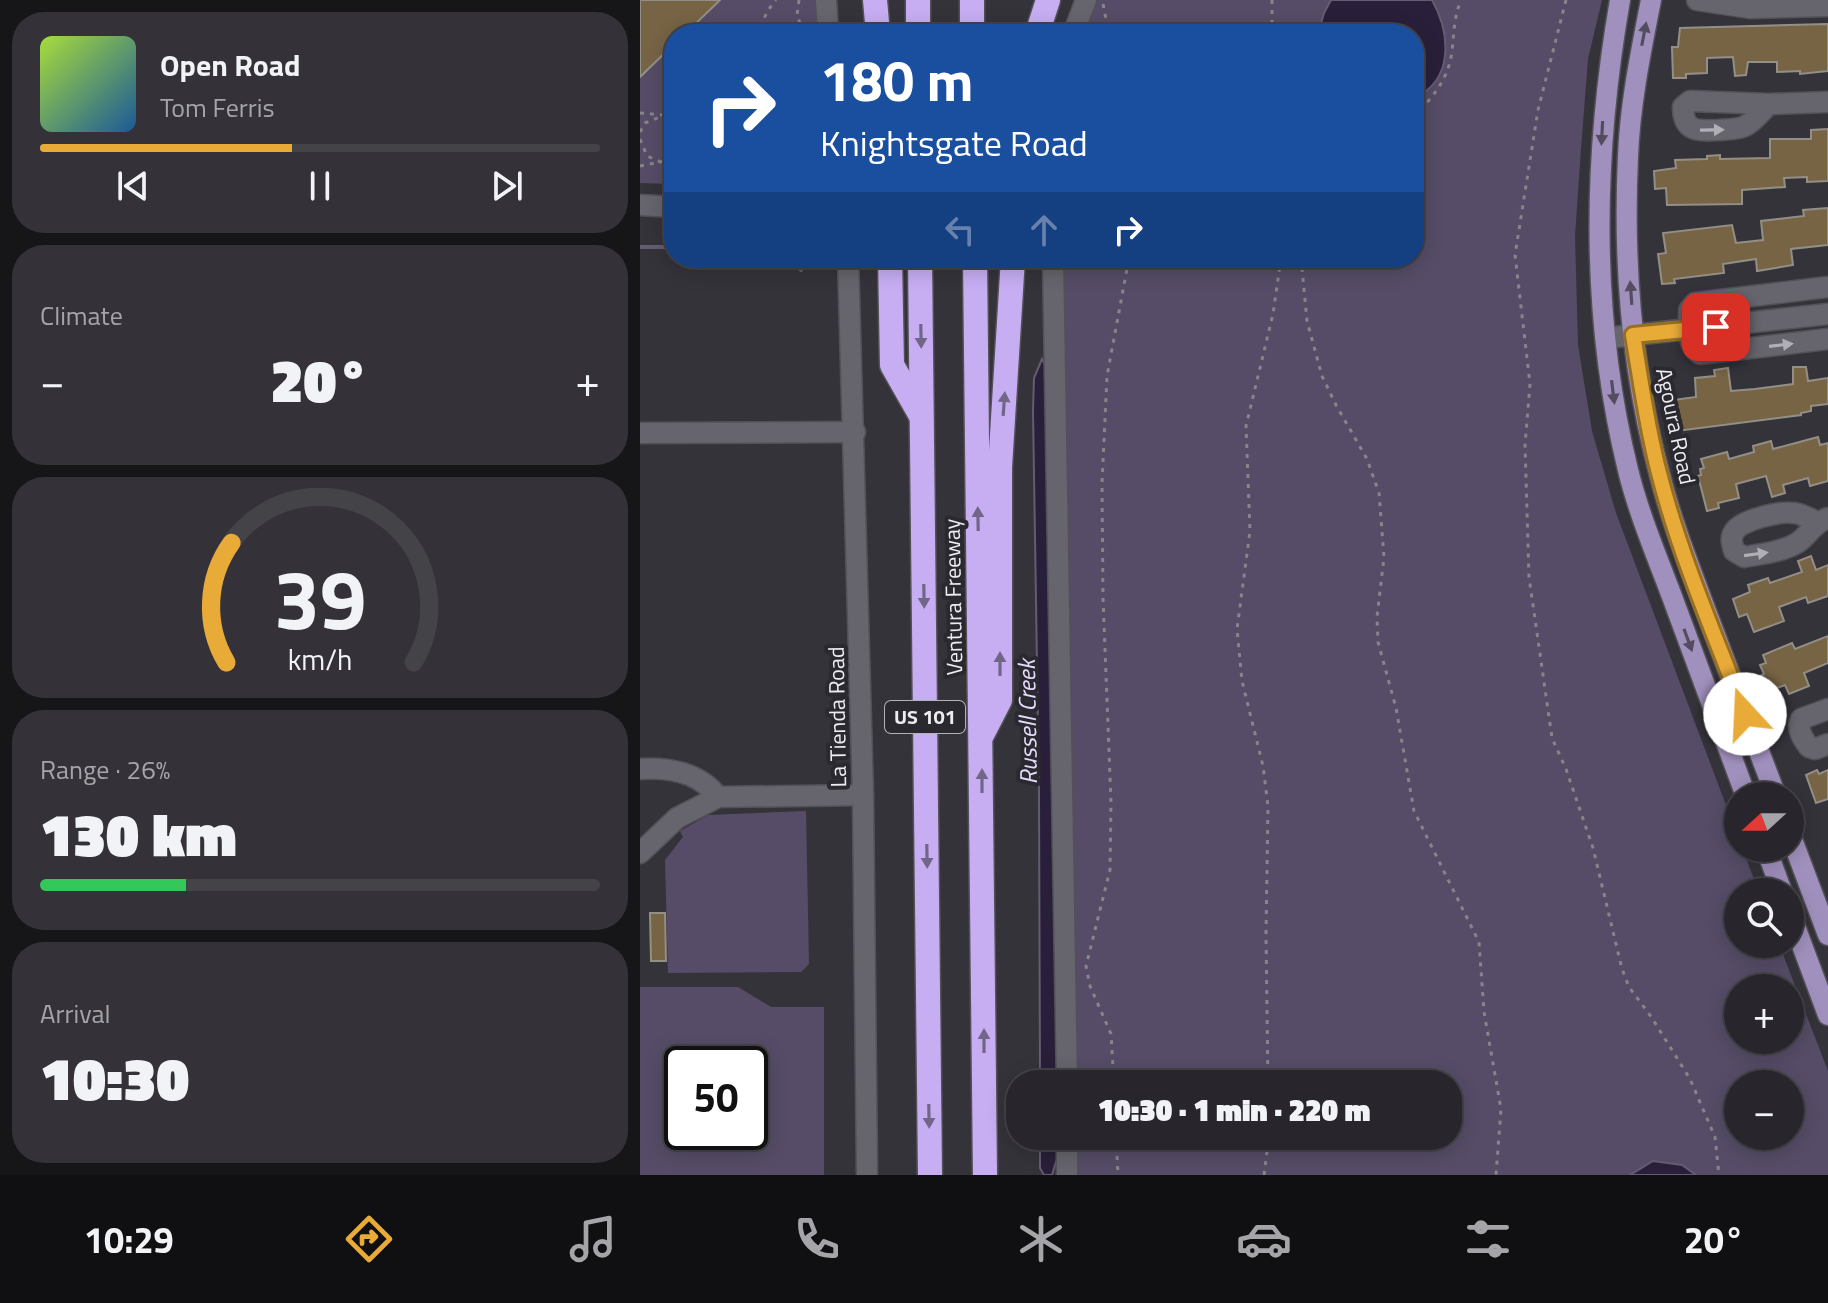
<!DOCTYPE html>
<html lang="en">
<head>
<meta charset="utf-8">
<style>
  :root { --surface:#28262c; --page:#343238; --text:#f1f3f6; --muted:#a5a5a9; --line:#444348; --accent:#e9ab38 }
  body { margin:0; font-family:"Titillium Web",sans-serif; background:var(--page); color:var(--text); height:100vh; display:flex; flex-direction:column; font-size:30px; white-space:nowrap }
  * { box-sizing:border-box; margin:0 }
  p { font-size:26px; color:var(--muted) }
  .icon { flex:none; width:44px; height:44px; fill:none; stroke:currentColor; stroke-width:2; stroke-linecap:round; stroke-linejoin:round }
  .map { position:relative; flex:1; overflow:hidden }
  .side { display:flex; flex-direction:column; gap:12px; padding:12px; background:#161518; width:640px }
  .side>* { flex:none }
  .guide { position:absolute; left:24px; top:24px; width:760px; height:244px; border-radius:32px; box-shadow:0 4px 20px #0003,0 0 0 2px var(--line); background:#1a4fa0; color:#fff; overflow:hidden }
  .needle { width:52px; rotate:249deg }
  .fabs { position:absolute; left:1084px; top:782px; display:grid; gap:16px }
  .fabs a { display:grid; place-items:center; width:80px; height:80px; border-radius:50%; background:var(--surface); box-shadow:0 4px 20px #0003,0 0 0 2px var(--line); font-size:40px }
  .speed { position:absolute; left:24px; top:1046px; display:flex; gap:16px; font-size:40px; font-weight:700; text-align:center }
  .speed>* { display:grid; place-content:center; width:104px; height:104px; border-radius:50%; background:var(--surface); box-shadow:0 4px 20px #0003,0 0 0 2px var(--line); line-height:1 }
  .speed .limit { border:4px solid #111; border-radius:12px; background:#fff; color:#111 }
  .pin { position:absolute; display:grid; place-items:center; width:68px; height:68px; color:#fff; margin:-34px; border-radius:16px; box-shadow:0 4px 12px #0006 }
  .me { position:absolute; width:88px; margin:-44px; rotate:340deg; stroke-linejoin:round; filter:drop-shadow(0 0 6px #0008) }
  .turn { display:flex; align-items:center; gap:28px; height:168px; padding:0 24px; font-size:36px }
  .turn .icon { width:104px; height:104px; stroke-width:2.5 }
  .turn b { display:block; font-size:56px; line-height:68px }
  .lanes { display:flex; align-items:center; height:76px; padding:0 24px; background:#0003; justify-content:center; gap:40px; direction:ltr }
  .lanes .off { opacity:.35 }
  .big { font-size:60px; font-weight:800; line-height:1.1 }
  .side .tile { flex:1; display:flex; flex-direction:column; justify-content:center; gap:12px; min-width:0; padding:0 28px; border-radius:32px; background:var(--page) }
  .side .dial { align-items:center; gap:0 }
  .dial svg { height:208px; overflow:visible; fill:none; stroke:var(--line); stroke-width:7; stroke-linecap:round; text-anchor:middle }
  .dial text { fill:var(--text); stroke:none }
  .song { display:flex; align-items:center; gap:24px }
  .cover { width:96px; height:96px; border-radius:12px; background:linear-gradient(135deg,hsl(80 70% 55%),hsl(210 70% 35%)) }
  .played { height:8px; border-radius:4px; background:linear-gradient(90deg,var(--accent) 45%,var(--line) 45%) }
  .keys { display:flex; justify-content:space-around; direction:ltr }
  .heat { display:flex; justify-content:space-between; align-items:center; font-size:44px; direction:ltr }
  .charge { height:12px; border-radius:6px; background:linear-gradient(90deg,#34c759 26%,var(--line) 0) }
  .trip { position:absolute; left:366px; top:1070px; width:456px; height:80px; border-radius:32px; background:var(--surface); box-shadow:0 4px 20px #0003,0 0 0 2px var(--line); font-weight:800; line-height:80px; text-align:center }
  .menu { display:flex; height:128px; justify-content:space-around; align-items:center; background:#100f12; color:var(--muted) }
  .menu .icon { width:56px; height:56px }
  .menu .current { color:var(--accent) }
  .menu b { font-size:36px; color:var(--text) }
  main { display:flex; flex:1; min-height:0 }
  .map>svg:first-child { display:block }
</style>
</head>
<body>
<main>
<section class="side">
<div class="tile">
<div class="song"><i class="cover"></i><div><b>Open Road</b><p>Tom Ferris</p></div></div>
<div class="played"></div>
<div class="keys"><svg class="icon" aria-label="previous" viewBox="0 0 24 24"><path d="M18 5L8 12l10 7zM5 5v14"/></svg><svg class="icon" aria-label="pause" viewBox="0 0 24 24"><path d="M8 5v14M16 5v14"/></svg><svg class="icon" aria-label="next" viewBox="0 0 24 24"><path d="M6 5l10 7-10 7zM19 5v14"/></svg></div>
</div>
<div class="tile"><p>Climate</p>
<div class="heat"><a>−</a><b class="big">20°</b><a>+</a></div>
</div>
<div class="tile dial"><svg viewBox="0 0 100 80">
<path d="M14 69A42 42 0 1 1 86 69"/>
<path d="M14 69A42 42 0 0 1 16 23" stroke="#e9ab38"/>
<text x="50" y="56" font-size="32" font-weight="700">39</text>
<text x="50" y="72" font-size="11">km/h</text>
</svg></div>
<div class="tile"><p>Range · 26%</p><b class="big">130 km</b><div class="charge"></div></div>
<div class="tile"><p>Arrival</p><b class="big">10:30</b></div>
</section>
<div class="map">
<svg width="1188" height="1175" viewBox="0 0 1188 1175">
  <rect width="100%" height="100%" fill="#35333a"/>
  <g fill="#564c67" fill-rule="evenodd">
    <polygon points="80,0 175,0 179,34 45,34"/>
    <path d="M 451,0 L 962,0 L 948,59 L 941,149 L 935,236 L 938,345 L 952,431 L 976,513 L 1098,837 L 1098,848 L 1102,848 L 1119,892 L 1098,892 L 1098,944 L 1139,944 L 1188,1071 L 1188,1175 L 430,1175 L 430,1136 L 808,1136 L 808,1084 L 429,1084 L 418,258 L 774,258 L 774,34 L 437,34 ZM 1098,988 L 1150,988 L 1150,1040 L 1098,1040 ZM 1098,1084 L 1150,1084 L 1150,1136 L 1098,1136 Z"/>
    <polygon points="34,44 34,184 0,183 0,77"/>
    <polygon points="166,811 169,964 161,972 28,973 25,860 43,837 40,831 68,815"/>
    <path d="M 0,987 L 98,987 L 131,1007 L 184,1007 L 184,1175 L 0,1175 ZM 42,1064 L 110,1064 L 110,1132 L 42,1132 Z"/>
  </g>
  <g fill="#291f3a" stroke="#645c71" stroke-width="2">
    <path d="M 691,0 L 792,0 C 810,32 815,80 774,98 L 774,34 L 678,34 L 684,13 Z"/>
    <polygon points="402,359 407,369 419,1084 400,1084 399,792 393,411 394,378"/>
    <polygon points="400,1136 419,1136 419,1152 412,1175 404,1175 400,1168"/>
    <polygon points="1013,1161 1042,1165 1056,1175 990,1175"/>
  </g>
  <g fill="none" stroke-linecap="round" stroke-linejoin="round">
    <g stroke="#645c71" stroke-width="4">
      <polyline points="0,247 34,247"/>
      <polyline points="145,258 161,270"/>
    </g>
  </g>
  <g fill="#776445" stroke="#938e86" stroke-width="2">
    <polygon points="0,0 80,0 45,34 34,34 34,44 0,77"/>
    <polygon points="1188,24 1188,71 1160,74 1160,71 1137,72 1137,62 1108,62 1106,75 1095,76 1093,57 1067,58 1067,73 1046,74 1046,78 1033,78 1032,47 1038,47 1040,28"/>
    <polygon points="1188,129 1188,181 1167,182 1167,177 1144,178 1145,187 1102,190 1102,204 1027,205 1026,188 1015,189 1014,171 1036,168 1035,160 1067,159 1067,156 1080,155 1080,159 1130,158 1130,139 1171,139 1171,130"/>
    <polygon points="1188,208 1188,245 1151,249 1153,265 1117,271 1116,259 1083,264 1084,273 1034,279 1035,283 1022,284 1018,254 1026,253 1023,233 1092,225 1096,243 1123,240 1121,221 1164,216 1163,210"/>
    <polygon points="1153,367 1166,367 1168,381 1188,378 1188,404 1171,406 1171,411 1161,413 1161,415 1037,431 1033,400 1056,397 1055,378 1075,376 1074,370 1088,368 1091,391 1115,389 1153,384"/>
    <polygon points="1178,437 1180,445 1188,443 1188,481 1170,486 1168,478 1143,485 1145,493 1132,497 1126,476 1096,484 1099,498 1078,503 1079,508 1067,511 1058,476 1061,475 1060,469 1064,468 1061,459 1087,452 1089,459 1114,452 1113,446 1131,441 1133,449"/>
    <polygon points="1171,556 1176,570 1188,565 1188,596 1168,603 1166,597 1139,607 1144,621 1114,632 1107,614 1099,617 1093,599 1110,592 1108,585 1128,578 1130,583 1162,572 1158,561"/>
    <polygon points="1188,636 1188,663 1164,673 1169,686 1149,694 1145,685 1126,692 1120,676 1124,674 1120,665 1126,663 1123,655 1152,643 1155,649"/>
    <polygon points="1177,770 1179,774 1188,770 1188,799 1176,803 1166,775"/>
    <polygon points="10,913 25,913 26,961 11,961"/>
  </g>
  <g fill="none" stroke-linecap="round" stroke-linejoin="round">
    <defs>
      <g id="minor">
        <polyline points="186,0 188,34"/>
        <polyline points="1057,0 1110,8 1188,6"/>
        <polyline points="433,34 446,0"/>
        <path d="M 1129,104 C 1122,111 1114,122 1105,126 C 1097,130 1087,129 1079,130 C 1058,131 1043,132 1043,107 L 1050,101 L 1129,104 L 1188,102"/>
        <polyline points="0,205 34,207"/>
        <polyline points="208,258 223,795 227,1175"/>
        <polyline points="413,258 427,1084"/>
        <path d="M 1188,287 L 1055,303 L 1049,310 C 1049,325 1046,345 1060,354 L 1188,339"/>
        <polyline points="966,338 1188,314"/>
        <polyline points="0,433 215,432"/>
        <path d="M 1177,522 C 1170,519 1161,513 1153,513 C 1140,511 1100,520 1094,532 C 1090,538 1092,544 1094,551 L 1104,557 C 1121,554 1142,552 1157,543 C 1169,535 1173,523 1188,518"/>
        <path d="M 1188,709 L 1161,719 C 1156,729 1163,739 1169,747 L 1175,749 L 1188,744"/>
        <path d="M 0,769 C 29,767 60,773 78,797"/>
        <polyline points="0,853 37,818 78,797 223,795"/>
        <polyline points="427,1175 427,1136"/>
      </g>
      <g id="major">
        <path d="M 980,0 C 953,155 950,316 988,470 C 999,515 1018,559 1034,602 C 1058,667 1082,731 1106,796"/>
        <path d="M 1011,0 C 1001,51 990,104 988,156 C 983,262 992,373 1020,476 C 1032,523 1050,568 1067,614 C 1090,675 1113,735 1136,796"/>
        <polyline points="1150,834 1188,935"/>
        <polyline points="1126,848 1142,892"/>
        <polyline points="1150,913 1188,1015"/>
      </g>
      <g id="highway">
        <polyline points="235,0 238,34"/>
        <polyline points="278,0 278,34"/>
        <polyline points="332,0 332,34"/>
        <polyline points="397,34 408,0"/>
        <polyline points="250,258 252,365 281,416"/>
        <polyline points="280,258 290,1175"/>
        <polyline points="335,258 345,1175"/>
        <polyline points="342,735 360,700 360,467 373,258"/>
      </g>
    </defs>
    <use href="#minor" stroke="#535157" stroke-width="23"/>
    <use href="#major" stroke="#535157" stroke-width="23"/>
    <use href="#highway" stroke="#535157" stroke-width="27"/>
    <g stroke="#86858b" stroke-width="3" stroke-dasharray="4 6" stroke-linecap="butt">
      <polyline points="159,0 157,15 164,34"/>
      <polyline points="632,0 632,34"/>
      <polyline points="926,0 898,110 875,255 890,384 885,445 889,577 912,738 926,769 953,848 982,969 989,987 1012,1018 1050,1079 1075,1137 1079,1175"/>
      <polyline points="463,4 469,34"/>
      <path d="M 113,34 C 123,25 126,10 136,0"/>
      <polyline points="0,113 23,115 34,107"/>
      <path d="M 774,117 C 793,97 809,78 812,51 C 814,32 814,17 821,0"/>
      <polyline points="0,132 5,123 22,116"/>
      <polyline points="0,139 7,156 23,163"/>
      <polyline points="0,166 34,159"/>
      <polyline points="661,258 667,321 682,376 696,405 727,459 739,493 744,557 737,617 738,642 756,708 774,811 839,942 844,1012 861,1109 856,1175"/>
      <polyline points="474,1084 471,1034 450,986 446,966 470,870 471,802 463,598 462,483 467,376 489,258"/>
      <polyline points="628,1084 626,934 628,806 623,766 602,681 597,629 610,531 606,426 633,314 641,258"/>
      <polyline points="476,1136 478,1175"/>
      <polyline points="624,1175 629,1136"/>
    </g>
    <use href="#minor" stroke="#66646c" stroke-width="20"/>
    <use href="#major" stroke="#a090bd" stroke-width="20"/>
    <use href="#highway" stroke="#c7aef3" stroke-width="24"/>
  </g>
  <defs><path id="oneway-solid" d="M-6-.8H1V-3.2L6.5 0L1 3.2V.8H-6Z" transform="scale(2)"/></defs>
  <g fill="#544d61">
    <use href="#oneway-solid" transform="translate(1004 34) rotate(-79)"/>
    <use href="#oneway-solid" transform="translate(962 133) rotate(93)"/>
    <use href="#oneway-solid" transform="translate(991 293) rotate(-94)"/>
    <use href="#oneway-solid" transform="translate(973 392) rotate(83)"/>
    <use href="#oneway-solid" transform="translate(1048 640) rotate(70)"/>
  </g>
  <g fill="#b0afb5">
    <use href="#oneway-solid" transform="translate(1072 130) rotate(-1)"/>
    <use href="#oneway-solid" transform="translate(1141 345) rotate(-7)"/>
    <use href="#oneway-solid" transform="translate(1116 554) rotate(-8)"/>
  </g>
  <g fill="#716588">
    <use href="#oneway-solid" transform="translate(281 336) rotate(89)"/>
    <use href="#oneway-solid" transform="translate(364 404) rotate(-86)"/>
    <use href="#oneway-solid" transform="translate(338 519) rotate(-91)"/>
    <use href="#oneway-solid" transform="translate(284 596) rotate(89)"/>
    <use href="#oneway-solid" transform="translate(360 664) rotate(-90)"/>
    <use href="#oneway-solid" transform="translate(342 781) rotate(-90)"/>
    <use href="#oneway-solid" transform="translate(287 856) rotate(89)"/>
    <use href="#oneway-solid" transform="translate(344 1041) rotate(-90)"/>
    <use href="#oneway-solid" transform="translate(289 1116) rotate(89)"/>
  </g>
  <g fill="none" stroke-linecap="round" stroke-linejoin="round">
    <defs>
      <path id="route" d="M 1076,327 L 993,335 C 1001,382 1007,428 1019,473 C 1040,556 1075,635 1105,714"/>
    </defs>
    <use href="#route" stroke="#976f24" stroke-width="20"/>
    <use href="#route" stroke="#e9ab38" stroke-width="14"/>
  </g>
  <g text-anchor="middle" stroke-width="8" stroke-linejoin="round" paint-order="stroke">
    <rect fill="#2b2930" stroke="#b3b2b7" stroke-width="2" x="245" y="701" width="80" height="32" rx="6"/>
    <g font-size="20" font-weight="bold" fill="#edecf1">
      <text x="285" y="724">US 101</text>
    </g>
    <g font-size="22" fill="#edecf1" stroke="#2b2930">
      <text transform="translate(1036 426) rotate(78)" y="8">Agoura Road</text>
      <text transform="translate(313 597) rotate(-91)" y="8">Ventura Freeway</text>
      <text transform="translate(197 717) rotate(-91)" y="8">La Tienda Road</text>
    </g>
    <g font-size="24" font-style="italic" fill="#e6dbfe" stroke="#2b2930">
      <text transform="translate(388 722) rotate(-91)" y="8">Russell Creek</text>
    </g>
  </g>
</svg>
<div class="fabs">
<a><svg class="needle" viewBox="-14 -14 28 28"><path d="M0-13l5 13h-10z" fill="#e53935"/><path d="M0 13l5-13h-10z" fill="#a5a5a9"/></svg></a>
<a><svg class="icon" aria-label="search" viewBox="0 0 24 24"><circle cx="10" cy="10" r="6"/><path d="M15 15l6 6"/></svg></a>
<a>+</a>
<a>−</a>
</div>
<div class="speed"><div class="limit">50</div></div>
<div class="pin" style="left:1076px;top:327px;background:#d93025"><svg class="icon" aria-label="arrive" viewBox="0 0 24 24"><path d="M6 21V4h12l-3 4 3 4H6"/></svg></div>
<svg class="me" style="left:1105px;top:714px" viewBox="-20 -20 40 40"><circle r="19" fill="#fff"/><path d="M0-13L10 11 0 6-10 11z" fill="#e9ab38"/></svg>
<div class="trip">10:30 · 1 min · 220 m</div>
<div class="guide">
<div class="turn"><svg class="icon" aria-label="right" viewBox="0 0 24 24"><path d="M7 20v-9h11M14 6l5 5-5 5"/></svg><div><b>180 m</b>Knightsgate Road</div></div>
<div class="lanes"><svg class="icon off" aria-label="left" viewBox="0 0 24 24"><path d="M17 20v-9H6M10 6l-5 5 5 5"/></svg><svg class="icon off" aria-label="ahead" viewBox="0 0 24 24"><path d="M12 20V5M6 11l6-6 6 6"/></svg><svg class="icon" aria-label="right" viewBox="0 0 24 24"><path d="M7 20v-9h11M14 6l5 5-5 5"/></svg></div>
</div>
</div>
</main>
<nav class="menu">
<b>10:29</b>
<svg class="icon current" aria-label="directions" viewBox="0 0 24 24"><path d="M12 3l9 9-9 9-9-9zM9 14v-3h6M13 9l2 2-2 2"/></svg>
<svg class="icon" aria-label="music" viewBox="0 0 24 24"><path d="M9 18V5l10-2v13"/><circle cx="6" cy="18" r="3"/><circle cx="16" cy="16" r="3"/></svg>
<svg class="icon" aria-label="phone" viewBox="0 0 24 24"><path d="M5 4h4l2 5-3 2q2 4 5 5l2-3 5 2v4C11 20 4 13 5 4z"/></svg>
<svg class="icon" aria-label="climate" viewBox="0 0 24 24"><path d="M12 3v18M4 7l16 10M4 17L20 7"/></svg>
<svg class="icon" aria-label="car" viewBox="0 0 24 24"><path d="M5 17H2v-5l4-1 3-4h7l3 4 3 1v5h-3M9 17h6M6 11h13"/><circle cx="7" cy="17" r="2"/><circle cx="17" cy="17" r="2"/></svg>
<svg class="icon" aria-label="filters" viewBox="0 0 24 24"><path d="M4 7h16M4 17h16"/><circle cx="9" cy="7" r="2"/><circle cx="15" cy="17" r="2"/></svg>
<b>20°</b>
</nav>
</body>
</html>
